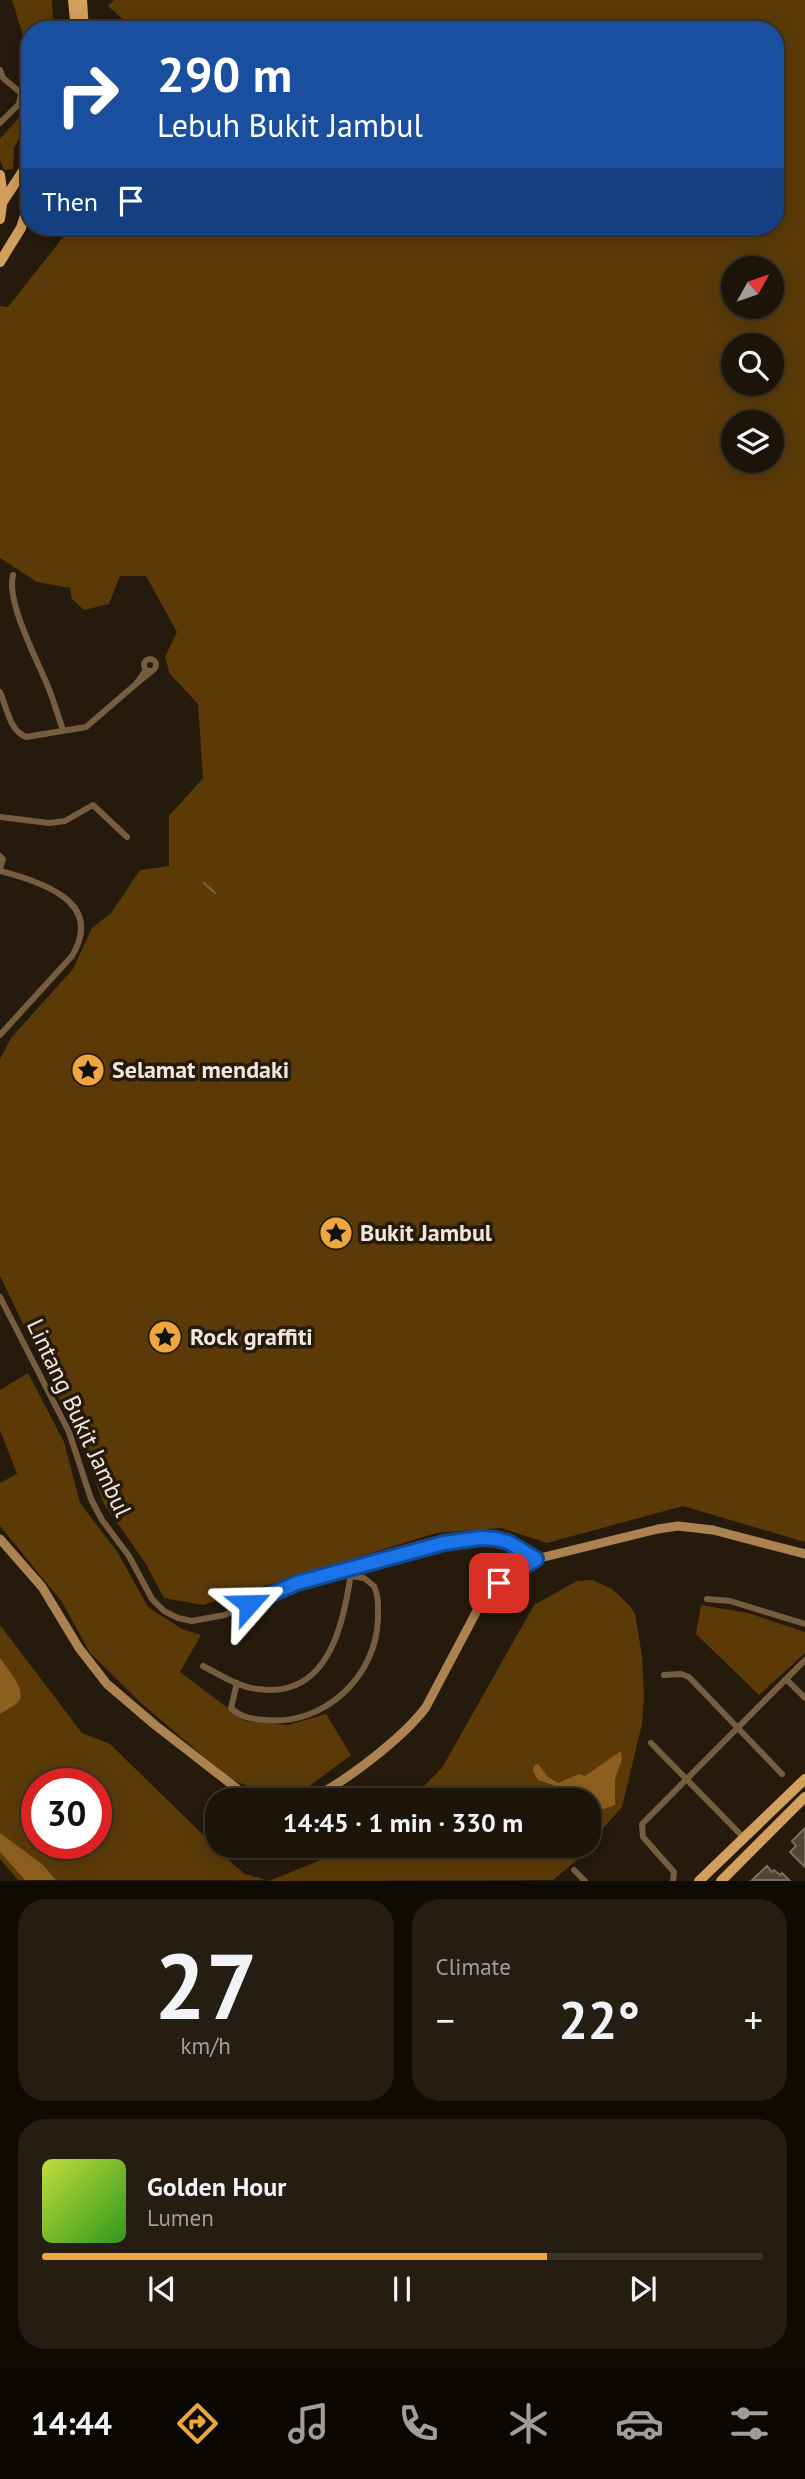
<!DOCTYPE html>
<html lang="en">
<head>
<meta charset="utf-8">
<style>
  :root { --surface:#1c1408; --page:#251d12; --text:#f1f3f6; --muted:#a09e9c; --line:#3a3329; --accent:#f0a63f }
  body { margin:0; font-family:"PT Sans",sans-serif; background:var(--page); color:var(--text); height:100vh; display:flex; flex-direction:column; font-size:26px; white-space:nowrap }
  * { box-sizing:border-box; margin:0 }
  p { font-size:23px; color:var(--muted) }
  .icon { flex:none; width:38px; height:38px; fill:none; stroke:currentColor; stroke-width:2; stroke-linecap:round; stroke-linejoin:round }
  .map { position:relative; height:1881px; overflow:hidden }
  .details { display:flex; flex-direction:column; gap:18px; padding:18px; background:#0f0b04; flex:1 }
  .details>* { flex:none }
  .guide { position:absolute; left:21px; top:21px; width:763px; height:214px; border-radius:28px; box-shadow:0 4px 18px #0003,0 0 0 2px var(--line); background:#1a4fa0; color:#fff; overflow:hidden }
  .needle { width:46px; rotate:50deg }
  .fabs { position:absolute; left:721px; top:256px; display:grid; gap:14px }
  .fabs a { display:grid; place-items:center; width:63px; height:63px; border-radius:50%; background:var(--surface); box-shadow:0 4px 18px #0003,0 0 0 2px var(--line); font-size:35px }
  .speed { position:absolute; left:21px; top:1768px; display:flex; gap:14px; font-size:35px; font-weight:700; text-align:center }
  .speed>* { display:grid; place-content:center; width:91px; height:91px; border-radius:50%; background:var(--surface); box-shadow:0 4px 18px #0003,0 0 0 2px var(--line); line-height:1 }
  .speed .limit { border:10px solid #d22; background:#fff; color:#111 }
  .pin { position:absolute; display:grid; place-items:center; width:60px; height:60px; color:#fff; margin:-30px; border-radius:14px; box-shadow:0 4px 10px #0006 }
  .me { position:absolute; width:77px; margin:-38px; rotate:65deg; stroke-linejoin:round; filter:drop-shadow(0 0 5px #0008) }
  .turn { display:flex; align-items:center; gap:24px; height:147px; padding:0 21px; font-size:32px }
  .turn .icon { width:91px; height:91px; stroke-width:2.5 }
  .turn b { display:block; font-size:49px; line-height:60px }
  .then { display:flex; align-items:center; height:66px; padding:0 21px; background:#0003; gap:14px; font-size:26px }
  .big { font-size:52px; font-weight:700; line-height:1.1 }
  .details .tile { flex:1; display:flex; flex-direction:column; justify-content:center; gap:10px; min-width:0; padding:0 24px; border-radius:28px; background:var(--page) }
  .details .dial { align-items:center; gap:0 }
  .dial b { font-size:91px; line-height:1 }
  .song { display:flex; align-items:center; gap:21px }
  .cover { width:84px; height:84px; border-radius:10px; background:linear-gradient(135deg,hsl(70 70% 55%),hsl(110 70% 35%)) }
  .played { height:7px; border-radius:4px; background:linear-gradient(90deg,var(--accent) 70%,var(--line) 70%) }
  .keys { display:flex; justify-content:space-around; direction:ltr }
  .heat { display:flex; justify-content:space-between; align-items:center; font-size:38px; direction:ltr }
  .details .tiles { flex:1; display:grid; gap:18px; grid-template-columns:1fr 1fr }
  .tile:last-child { grid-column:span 2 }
  .trip { position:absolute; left:205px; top:1788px; width:396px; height:70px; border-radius:28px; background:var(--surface); box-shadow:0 4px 18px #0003,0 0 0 2px var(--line); font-weight:700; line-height:70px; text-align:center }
  .tab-bar { display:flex; height:112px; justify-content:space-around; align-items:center; background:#0b0803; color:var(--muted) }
  .tab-bar .icon { width:49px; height:49px }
  .tab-bar .current { color:var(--accent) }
  .tab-bar b { font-size:32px; color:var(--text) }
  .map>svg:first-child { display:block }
</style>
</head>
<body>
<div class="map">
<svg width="805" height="1881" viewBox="0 0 805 1881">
  <rect width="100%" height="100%" fill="#251a0b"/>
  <g fill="#5b3a08" fill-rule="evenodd">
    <polygon points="12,0 52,0 53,25 46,30 30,30 30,58"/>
    <path d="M 114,0 L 805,0 L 805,1542 L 683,1506 L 547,1543 L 501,1528 L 436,1533 L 203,1605 L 164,1598 L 146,1564 L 104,1504 L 82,1446 L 0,1276 L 0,1059 L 11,1038 L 73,969 L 92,928 L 111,913 L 140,870 L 169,866 L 169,816 L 203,778 L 198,704 L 170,674 L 165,657 L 177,632 L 146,576 L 120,576 L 109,604 L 84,610 L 72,599 L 70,588 L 37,582 L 0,558 L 0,306 L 8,307 L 72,226 L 775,226 L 775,30 L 131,30 L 129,25 L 108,6 ZM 733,268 L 772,268 L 772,306 L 733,306 ZM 733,345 L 772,345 L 772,383 L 733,383 ZM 733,422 L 772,422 L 772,460 L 733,460 Z"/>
    <polygon points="30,105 30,135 21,135 14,148 13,169 4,170 0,160 0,139"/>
    <polygon points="28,1373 64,1442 80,1503 118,1553 148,1607 182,1629 201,1635 180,1672 245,1721 288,1725 326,1714 351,1755 307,1788 267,1794 230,1779 141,1703 90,1653 62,1602 0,1526 0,1483 17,1474 0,1430 0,1390"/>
    <polygon points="593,1580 612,1589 630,1606 635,1614 642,1656 644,1697 642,1724 622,1807 598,1834 593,1847 553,1880 269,1881 355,1846 588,1846 588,1801 409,1801 442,1768 534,1605 577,1581"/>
    <polygon points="701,1605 748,1613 805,1632 805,1653 759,1695 696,1634"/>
    <path d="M 0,1625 L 82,1733 L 110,1744 L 234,1865 L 245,1874 L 266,1880 L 18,1880 L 0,1859 ZM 37,1783 L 96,1783 L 96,1843 L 37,1843 Z"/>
  </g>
  <g fill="#8d5f1f">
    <path d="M 0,1658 C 6,1667 27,1690 19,1701 C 17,1704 5,1711 0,1714 Z"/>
    <polygon points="621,1751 622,1759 615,1779 615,1805 601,1810 568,1790 538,1780 533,1771 534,1766 538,1764 548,1777 558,1783 579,1774 585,1776"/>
    <polygon points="0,1833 42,1864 56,1880 25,1880 0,1852"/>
  </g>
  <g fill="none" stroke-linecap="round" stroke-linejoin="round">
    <polyline stroke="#8d5f1f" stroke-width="2" points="204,883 215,893"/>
  </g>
  <g fill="#524536" stroke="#7c6d5d" stroke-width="2">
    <polygon points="805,1828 805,1867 790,1852 796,1846 792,1841"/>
    <polygon points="767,1866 772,1872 774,1870 780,1875 782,1873 789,1880 752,1880"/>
  </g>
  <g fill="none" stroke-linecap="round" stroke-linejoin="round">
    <g stroke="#765d3f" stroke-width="6">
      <polyline points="0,70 3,78 21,93 19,104 0,123"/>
      <path d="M 13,575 C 6,603 38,661 49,689 C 54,702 58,716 63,730"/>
      <circle cx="150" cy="665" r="6"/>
      <polyline points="146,670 136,684 152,671"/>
      <path d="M 0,692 C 7,707 9,730 26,737 L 86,727 L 136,684"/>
      <polyline points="0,817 49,823 65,821 93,805 127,837"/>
      <polyline points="0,856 3,859 0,868"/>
      <path d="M 0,871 C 41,882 105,901 72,956 L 0,1035"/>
      <polyline points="0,1297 69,1432 91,1499 102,1520 129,1556 152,1599 164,1611 178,1618 192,1621 225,1615 297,1582 444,1543 482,1538 496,1539 508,1542 536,1559"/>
      <polyline points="707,1599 730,1601 805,1624"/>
      <path d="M 203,1666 C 220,1675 239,1687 258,1689 C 328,1699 343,1626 351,1573"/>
      <polyline points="664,1675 681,1674 689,1677 782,1774"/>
      <polyline points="786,1679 805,1698"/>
      <path d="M 237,1683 L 231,1708 C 242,1718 252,1719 266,1720 C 324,1726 377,1676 378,1618 C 378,1607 379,1596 374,1586 L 364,1578 L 350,1576"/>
      <polyline points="651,1743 744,1838"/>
      <polyline points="574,1870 585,1881"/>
      <polyline points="673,1881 674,1872 643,1837 642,1824 805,1660"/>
    </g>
    <g stroke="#ab8250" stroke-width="9">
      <polyline points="0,1539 42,1587 79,1648 107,1684 155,1725 253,1801"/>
      <path d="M 304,1801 C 339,1788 404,1737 426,1707 L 481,1603 L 509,1574 L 536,1559 L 658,1529 L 678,1526 L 713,1530 L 805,1554"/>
    </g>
    <g stroke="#d39f5d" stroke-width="10">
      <polyline points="73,0 76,30"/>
      <polyline points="82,0 84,30"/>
      <polyline points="0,175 3,197 0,219"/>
      <polyline points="0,262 21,228 30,200"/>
      <polyline points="699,1881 805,1779"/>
      <polyline points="721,1881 805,1797"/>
    </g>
    <polyline stroke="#d39f5d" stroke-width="10" points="0,206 25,168"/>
  </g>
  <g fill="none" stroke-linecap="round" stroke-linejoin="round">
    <defs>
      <polyline id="route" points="249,1604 297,1583 444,1543 481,1538 496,1539 508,1542 536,1559 499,1583"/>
    </defs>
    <use href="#route" stroke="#114b97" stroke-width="18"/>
    <use href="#route" stroke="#1a73e8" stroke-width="12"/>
  </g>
  <defs>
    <symbol id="sight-disc" viewBox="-11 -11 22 22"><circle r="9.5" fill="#f0a63f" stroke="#251a0b"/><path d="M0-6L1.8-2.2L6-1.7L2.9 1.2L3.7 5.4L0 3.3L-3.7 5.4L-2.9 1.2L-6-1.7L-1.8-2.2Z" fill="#111"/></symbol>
  </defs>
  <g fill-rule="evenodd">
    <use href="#sight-disc" x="69" y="1051" width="38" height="38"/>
    <use href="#sight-disc" x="317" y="1214" width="38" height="38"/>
    <use href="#sight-disc" x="146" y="1318" width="38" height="38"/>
  </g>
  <g text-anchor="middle" stroke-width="7" stroke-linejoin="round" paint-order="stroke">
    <g font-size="24" font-weight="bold" fill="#f0e8df" stroke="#251a0b" text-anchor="start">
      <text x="112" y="1078">Selamat mendaki</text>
      <text x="360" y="1241">Bukit Jambul</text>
      <text x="190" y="1345">Rock graffiti</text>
    </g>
    <g font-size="24" fill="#f0e8df" stroke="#251a0b">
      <text transform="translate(79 1418) rotate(65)" y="8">Lintang Bukit Jambul</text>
    </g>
  </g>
</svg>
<div class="fabs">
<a><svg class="needle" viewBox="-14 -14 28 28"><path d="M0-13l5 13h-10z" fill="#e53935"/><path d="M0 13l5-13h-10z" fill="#a09e9c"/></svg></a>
<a><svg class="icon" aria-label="search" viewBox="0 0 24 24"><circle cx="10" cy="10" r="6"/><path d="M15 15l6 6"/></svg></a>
<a><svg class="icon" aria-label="layers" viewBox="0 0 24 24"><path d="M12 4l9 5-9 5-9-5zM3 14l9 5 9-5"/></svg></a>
</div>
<div class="speed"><div class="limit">30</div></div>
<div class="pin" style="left:499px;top:1583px;background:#d93025"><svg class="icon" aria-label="arrive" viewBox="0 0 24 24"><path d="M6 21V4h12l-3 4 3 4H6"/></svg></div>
<svg class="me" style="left:249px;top:1604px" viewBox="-20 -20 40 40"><path d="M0-17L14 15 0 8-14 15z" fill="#1a73e8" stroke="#fff" stroke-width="4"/></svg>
<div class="trip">14:45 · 1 min · 330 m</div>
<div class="guide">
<div class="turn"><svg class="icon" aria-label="right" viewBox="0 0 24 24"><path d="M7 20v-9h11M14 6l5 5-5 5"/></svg><div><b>290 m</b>Lebuh Bukit Jambul</div></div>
<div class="then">Then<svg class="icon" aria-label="arrive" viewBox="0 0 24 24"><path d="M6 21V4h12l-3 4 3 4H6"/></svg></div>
</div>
</div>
<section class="details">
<div class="tiles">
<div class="tile dial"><b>27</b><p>km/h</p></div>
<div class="tile"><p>Climate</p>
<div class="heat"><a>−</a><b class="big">22°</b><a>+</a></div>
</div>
<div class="tile">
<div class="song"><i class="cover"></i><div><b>Golden Hour</b><p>Lumen</p></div></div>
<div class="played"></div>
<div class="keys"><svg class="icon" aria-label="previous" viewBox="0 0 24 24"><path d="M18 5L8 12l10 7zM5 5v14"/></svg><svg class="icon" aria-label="pause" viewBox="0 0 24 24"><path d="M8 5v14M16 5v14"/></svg><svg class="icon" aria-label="next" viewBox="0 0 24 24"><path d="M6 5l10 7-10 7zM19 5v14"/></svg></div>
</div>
</div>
</section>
<nav class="tab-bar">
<b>14:44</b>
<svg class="icon current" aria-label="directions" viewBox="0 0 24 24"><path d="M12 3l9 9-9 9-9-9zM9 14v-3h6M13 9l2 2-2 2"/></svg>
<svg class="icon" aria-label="music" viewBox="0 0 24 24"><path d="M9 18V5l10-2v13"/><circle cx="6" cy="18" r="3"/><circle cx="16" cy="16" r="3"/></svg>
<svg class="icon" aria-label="phone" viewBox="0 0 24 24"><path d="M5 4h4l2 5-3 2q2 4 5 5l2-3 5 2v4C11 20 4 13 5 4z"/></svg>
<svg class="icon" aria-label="climate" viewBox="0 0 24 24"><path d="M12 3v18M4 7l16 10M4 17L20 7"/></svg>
<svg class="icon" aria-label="car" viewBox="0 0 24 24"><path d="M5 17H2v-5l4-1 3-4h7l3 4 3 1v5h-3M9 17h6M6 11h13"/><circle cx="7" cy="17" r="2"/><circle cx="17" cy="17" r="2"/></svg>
<svg class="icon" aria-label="filters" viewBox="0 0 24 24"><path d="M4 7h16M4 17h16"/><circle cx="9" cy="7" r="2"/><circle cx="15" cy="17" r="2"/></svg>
</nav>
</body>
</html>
